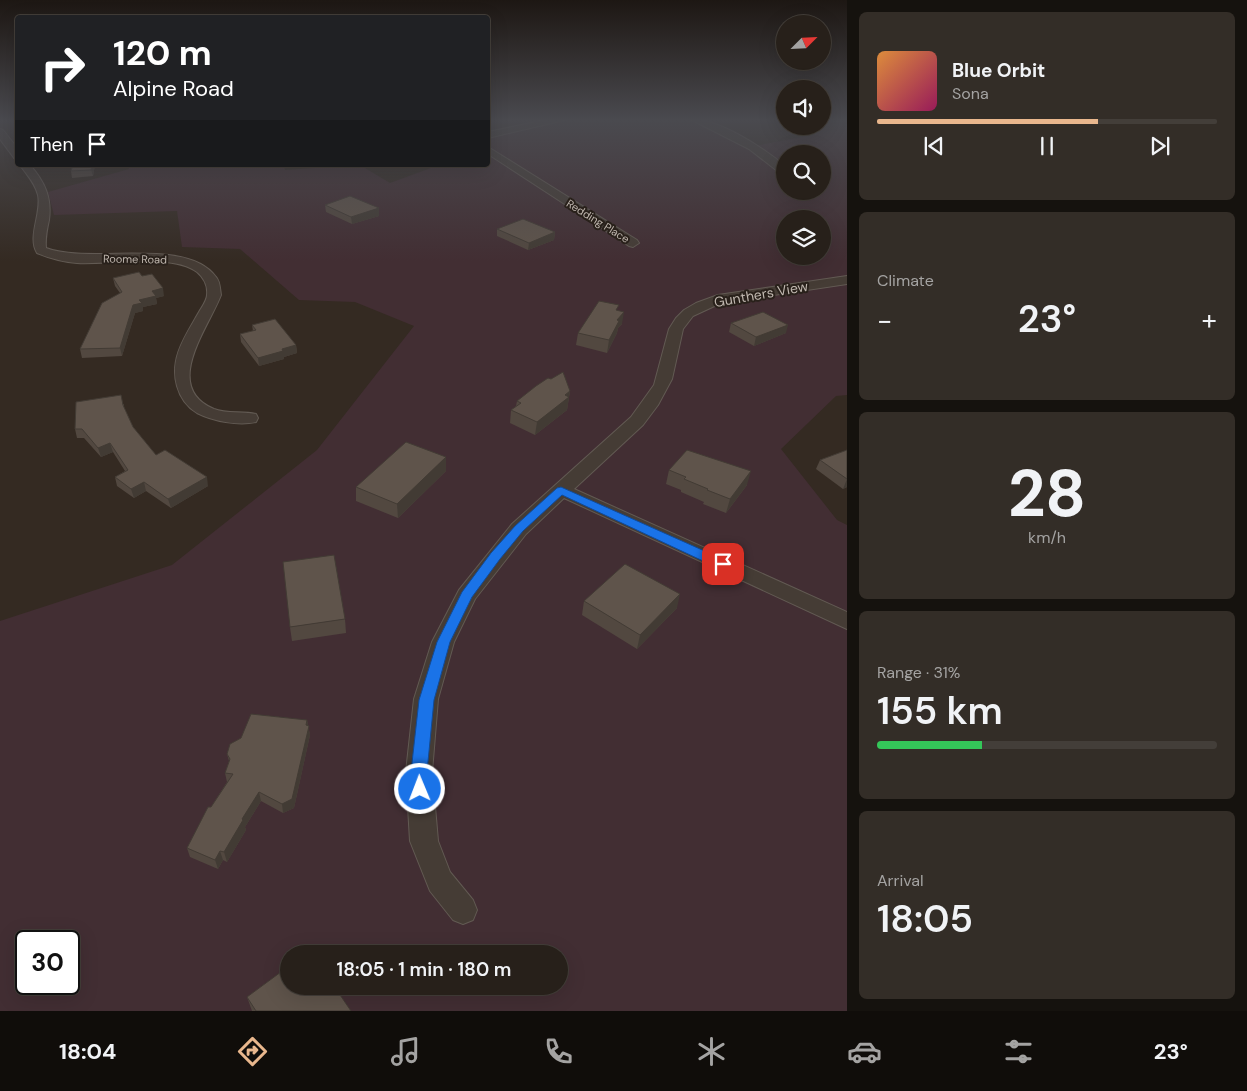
<!DOCTYPE html>
<html lang="en">
<head>
<meta charset="utf-8">
<style>
  :root { --surface:#27201a; --page:#332d27; --text:#f1f3f6; --muted:#a4a3a2; --line:#433e39; --accent:#e9b78d }
  body { margin:0; font-family:"DM Sans",sans-serif; background:var(--page); color:var(--text); height:100vh; display:flex; flex-direction:column; font-size:19px; white-space:nowrap }
  * { box-sizing:border-box; margin:0 }
  p { font-size:16px; color:var(--muted) }
  .icon { flex:none; width:28px; height:28px; fill:none; stroke:currentColor; stroke-width:2; stroke-linecap:round; stroke-linejoin:round }
  .map { position:relative; flex:1; overflow:hidden }
  .drawer { display:flex; flex-direction:column; gap:12px; padding:12px; background:#15120e; width:400px }
  .drawer>* { flex:none }
  .guide { position:absolute; left:15px; top:15px; width:475px; height:152px; border-radius:5px; box-shadow:0 5px 20px #0002,0 0 0 1px var(--line); background:#202124; color:#fff; overflow:hidden }
  .needle { width:32px; rotate:66deg }
  .fabs { position:absolute; left:776px; top:15px; display:grid; gap:10px }
  .fabs a { display:grid; place-items:center; width:55px; height:55px; border-radius:50%; background:var(--surface); box-shadow:0 5px 20px #0002,0 0 0 1px var(--line); font-size:25px }
  .speed { position:absolute; left:15px; top:930px; display:flex; gap:10px; font-size:25px; font-weight:700; text-align:center }
  .speed>* { display:grid; place-content:center; width:65px; height:65px; border-radius:50%; background:var(--surface); box-shadow:0 5px 20px #0002,0 0 0 1px var(--line); line-height:1 }
  .speed .limit { border:2px solid #111; border-radius:8px; background:#fff; color:#111 }
  .pin { position:absolute; display:grid; place-items:center; width:42px; height:42px; color:#fff; margin:-21px; border-radius:10px; box-shadow:0 2px 8px #0006 }
  .me { position:absolute; width:55px; margin:-28px; rotate:359deg; stroke-linejoin:round; filter:drop-shadow(0 0 4px #0008) }
  .turn { display:flex; align-items:center; gap:18px; height:105px; padding:0 15px; font-size:22px }
  .turn .icon { width:65px; height:65px; stroke-width:2.5 }
  .turn b { display:block; font-size:35px; line-height:42px }
  .then { display:flex; align-items:center; height:48px; padding:0 15px; background:#0003; gap:10px; font-size:19px }
  .big { font-size:38px; font-weight:600; line-height:1.1 }
  .drawer .card { flex:1; display:flex; flex-direction:column; justify-content:center; gap:8px; min-width:0; padding:0 18px; border-radius:8px; background:var(--page) }
  .drawer .dial { align-items:center; gap:0 }
  .dial b { font-size:65px; line-height:1 }
  .song { display:flex; align-items:center; gap:15px }
  .cover { width:60px; height:60px; border-radius:8px; background:linear-gradient(135deg,hsl(30 70% 55%),hsl(330 70% 35%)) }
  .played { height:5px; border-radius:2px; background:linear-gradient(90deg,var(--accent) 65%,var(--line) 65%) }
  .keys { display:flex; justify-content:space-around; direction:ltr }
  .heat { display:flex; justify-content:space-between; align-items:center; font-size:28px; direction:ltr }
  .charge { height:8px; border-radius:4px; background:linear-gradient(90deg,#34c759 31%,var(--line) 0) }
  .trip { position:absolute; left:280px; top:945px; width:288px; height:50px; border-radius:25px; background:var(--surface); box-shadow:0 5px 20px #0002,0 0 0 1px var(--line); font-weight:600; line-height:50px; text-align:center }
  .menu { display:flex; height:80px; justify-content:space-around; align-items:center; background:#100d0a; color:var(--muted) }
  .menu .icon { width:35px; height:35px }
  .menu .selected { color:var(--accent) }
  .menu b { font-size:22px; color:var(--text) }
  main { display:flex; flex:1; min-height:0 }
  .map>svg:first-child { display:block }
</style>
</head>
<body>
<main>
<div class="map">
<svg width="847" height="1011" viewBox="0 0 847 1011">
  <rect width="100%" height="100%" fill="#342a22"/>
  <path fill="#422e33" fill-rule="evenodd" d="M 564,119 L 694,119 L 754,146 L 813,135 L 812,126 L 822,126 L 823,119 L 847,119 L 847,395 L 836,396 L 781,449 L 837,520 L 847,525 L 847,1011 L 0,1011 L 0,621 L 172,565 L 317,450 L 414,326 L 355,302 L 299,300 L 240,249 L 182,247 L 177,211 L 54,215 L 48,192 L 129,169 L 127,165 L 284,165 L 285,170 L 360,165 L 390,183 L 439,165 L 488,165 L 488,135 ZM 785,154 L 822,154 L 822,191 L 785,191 ZM 785,219 L 822,219 L 822,256 L 785,256 ZM 26,941 L 69,941 L 69,984 L 26,984 ZM 289,954 L 559,954 L 559,986 L 289,986 Z"/>
  <g fill="none" stroke-linecap="round" stroke-linejoin="round">
    <defs>
      <g id="street">
        <polygon points="550,119 569,119 488,138 488,132"/>
        <path d="M 690,119 C 720,119 762,147 785,166 L 785,174 L 780,173 L 749,149 Z"/>
        <polygon points="0,129 3,130 18,149 18,159 14,158 0,139"/>
        <polygon points="488,147 637,240 639,243 633,247 629,246 488,154"/>
        <path d="M 20,165 L 30,165 C 45,182 52,198 49,220 C 47,229 45,238 46,248 C 91,265 186,236 216,277 C 220,281 220,289 221,295 C 209,327 161,387 214,409 C 227,414 242,411 256,414 L 258,418 L 256,422 C 238,426 213,421 197,413 C 187,407 180,397 177,386 C 169,358 186,335 199,312 C 202,307 207,300 207,295 C 208,286 204,278 197,272 C 172,253 108,265 77,263 C 63,262 49,258 37,253 C 27,237 42,213 38,195 C 35,183 27,175 20,165 Z"/>
        <polygon points="847,276 847,284 721,303 693,316 683,329 672,379 658,405 643,425 574,489 847,612 847,629 564,498 526,534 475,599 454,642 438,699 432,772 438,841 450,872 473,900 477,910 473,920 463,924 453,920 430,891 410,841 406,772 414,699 432,642 459,590 512,524 631,417 654,385 669,329 676,318 684,310 696,303 718,295"/>
      </g>
    </defs>
    <use href="#street" stroke="#625a53" stroke-width="2"/>
    <use href="#street" fill="#453c35" fill-rule="evenodd"/>
  </g>
  <g fill="#524840">
    <polygon points="95,165 93,176 72,178 71,171"/>
    <polygon points="325,205 379,216 352,224 326,212"/>
    <polygon points="497,229 555,232 554,240 528,250 497,236"/>
    <polygon points="142,276 164,296 156,298 157,304 143,307 143,311 135,313 122,356 82,358 80,349 120,293 115,286 113,278"/>
    <polygon points="618,310 622,324 618,328 617,333 607,353 576,345 578,333"/>
    <polygon points="731,323 786,333 754,346 729,332"/>
    <polygon points="252,325 296,345 297,353 284,357 284,359 259,366 241,342 240,334 253,331"/>
    <polygon points="570,391 567,410 535,435 510,423 511,410 516,406 517,401"/>
    <polygon points="124,404 124,408 133,427 156,455 208,486 171,508 146,491 134,498 117,486 115,477 125,471 113,452 101,457 84,438 77,438 75,429"/>
    <polygon points="847,450 847,487 843,489 816,469 820,460"/>
    <polygon points="669,470 747,485 726,513 703,504 704,502 681,492 681,490 666,484"/>
    <polygon points="446,471 398,518 356,501 356,487"/>
    <polygon points="584,601 677,608 637,649 582,615"/>
    <polygon points="345,619 346,633 292,641 290,627"/>
    <polygon points="307,720 310,735 294,808 283,813 261,801 245,827 246,830 227,862 223,860 218,869 190,857 187,848 211,807 227,782 225,773 229,761 227,754"/>
    <polygon points="247,997 351,1011 252,1011"/>
  </g>
  <g fill="#423b34">
    <polygon points="92,165 95,165 93,176 91,170"/>
    <polygon points="379,208 379,216 352,224 351,217"/>
    <polygon points="555,232 554,240 528,250 529,243"/>
    <polygon points="163,288 164,296 156,298 157,304 143,307 143,311 135,313 122,356 120,348 133,305 152,291"/>
    <polygon points="624,312 622,324 618,328 617,333 607,353 609,340 617,320"/>
    <polygon points="788,325 786,333 754,346 756,337"/>
    <polygon points="296,345 297,353 284,357 284,359 259,366 258,358 282,349"/>
    <polygon points="570,391 567,410 535,435 537,422"/>
    <polygon points="110,443 113,452 101,457 98,448"/>
    <polygon points="446,457 446,471 398,518 397,504"/>
    <polygon points="751,471 747,485 726,513 730,499"/>
    <polygon points="207,477 208,486 171,508 168,499"/>
    <polygon points="847,479 847,487 843,489"/>
    <polygon points="144,482 146,491 134,498 131,489"/>
    <polygon points="680,594 677,608 637,649 640,635"/>
    <polygon points="307,720 310,735 294,808 283,813 282,804 306,725"/>
    <polygon points="259,792 261,801 245,827 246,830 227,862 224,852 242,819"/>
    <polygon points="220,851 223,860 218,869 215,860"/>
  </g>
  <g fill="#5f544b" stroke="#423b34">
    <polygon points="73,165 92,165 91,170 71,171"/>
    <polygon points="350,196 379,208 351,217 325,205"/>
    <polygon points="523,219 555,232 529,243 497,229"/>
    <polygon points="139,272 142,276 152,274 163,288 152,291 156,296 139,300 142,303 133,305 120,348 80,349 102,303 122,292 113,278"/>
    <polygon points="599,301 619,305 616,310 624,312 617,320 619,321 609,340 578,333"/>
    <polygon points="763,312 788,325 756,337 731,323"/>
    <polygon points="275,319 296,345 282,349 283,351 258,358 240,334 256,330 252,325"/>
    <polygon points="563,372 570,391 565,395 569,397 537,422 511,410 521,403 517,401 536,386 548,378 551,379"/>
    <polygon points="121,395 123,405 133,427 156,455 165,450 207,477 168,499 144,482 131,489 115,477 128,470 110,443 98,448 82,429 75,429 76,402"/>
    <polygon points="406,442 446,457 397,504 356,487"/>
    <polygon points="687,450 751,471 730,499 707,490 708,489 684,479 686,477 669,470"/>
    <polygon points="847,450 847,479 820,460"/>
    <polygon points="334,555 345,619 290,627 283,562"/>
    <polygon points="625,564 680,594 640,635 584,601"/>
    <polygon points="251,714 307,720 306,725 309,726 292,799 282,804 259,792 242,819 243,820 224,852 220,851 215,860 187,848 208,807 211,807 233,774 225,773 230,759 227,754 230,744 241,738"/>
    <polygon points="310,950 312,954 305,954"/>
    <polygon points="289,966 289,986 334,986 351,1011 256,1011 247,997"/>
  </g>
  <linearGradient id="sky" x2="0" y2="1"><stop stop-color="#1d1713"/><stop offset="0.46" stop-color="#4a4a4f"/><stop offset="1" stop-color="#4a4a4f" stop-opacity="0"/></linearGradient>
  <rect width="847" height="261" fill="url(#sky)"/>
  <polygon fill="#1a73e8" stroke="#114b97" points="561,487 727,561 729,564 723,569 718,568 562,495 523,531 500,559 472,597 450,642 434,700 427,772 428,789 426,794 420,796 415,794 412,789 411,772 419,700 437,642 462,592 491,553 515,526 557,488"/>
  <g text-anchor="middle" stroke-width="4" stroke-linejoin="round" paint-order="stroke">
    <g font-size="11" fill="#c1b8b0" stroke="#29211b">
      <text transform="translate(598 221) rotate(32)" y="4">Redding Place</text>
      <text transform="translate(135 259) rotate(1)" y="4">Roome Road</text>
    </g>
    <g font-size="14" fill="#c1b8b0" stroke="#29211b">
      <text transform="translate(761 294) rotate(-10)" y="5">Gunthers View</text>
    </g>
  </g>
</svg>
<div class="fabs">
<a><svg class="needle" viewBox="-14 -14 28 28"><path d="M0-13l5 13h-10z" fill="#e53935"/><path d="M0 13l5-13h-10z" fill="#a4a3a2"/></svg></a>
<a><svg class="icon" aria-label="sound" viewBox="0 0 24 24"><path d="M4 9h4l5-4v14l-5-4H4zM17 9q2 3 0 6"/></svg></a>
<a><svg class="icon" aria-label="search" viewBox="0 0 24 24"><circle cx="10" cy="10" r="6"/><path d="M15 15l6 6"/></svg></a>
<a><svg class="icon" aria-label="layers" viewBox="0 0 24 24"><path d="M12 4l9 5-9 5-9-5zM3 14l9 5 9-5"/></svg></a>
</div>
<div class="speed"><div class="limit">30</div></div>
<div class="pin" style="left:723px;top:564px;background:#d93025"><svg class="icon" aria-label="arrive" viewBox="0 0 24 24"><path d="M6 21V4h12l-3 4 3 4H6"/></svg></div>
<svg class="me" style="left:420px;top:789px" viewBox="-20 -20 40 40"><circle r="17" fill="#1a73e8" stroke="#fff" stroke-width="3"/><path d="M0-11L8 9 0 5-8 9z" fill="#fff"/></svg>
<div class="trip">18:05 · 1 min · 180 m</div>
<div class="guide">
<div class="turn"><svg class="icon" aria-label="right" viewBox="0 0 24 24"><path d="M7 20v-9h11M14 6l5 5-5 5"/></svg><div><b>120 m</b>Alpine Road</div></div>
<div class="then">Then<svg class="icon" aria-label="arrive" viewBox="0 0 24 24"><path d="M6 21V4h12l-3 4 3 4H6"/></svg></div>
</div>
</div>
<section class="drawer">
<div class="card">
<div class="song"><i class="cover"></i><div><b>Blue Orbit</b><p>Sona</p></div></div>
<div class="played"></div>
<div class="keys"><svg class="icon" aria-label="previous" viewBox="0 0 24 24"><path d="M18 5L8 12l10 7zM5 5v14"/></svg><svg class="icon" aria-label="pause" viewBox="0 0 24 24"><path d="M8 5v14M16 5v14"/></svg><svg class="icon" aria-label="next" viewBox="0 0 24 24"><path d="M6 5l10 7-10 7zM19 5v14"/></svg></div>
</div>
<div class="card"><p>Climate</p>
<div class="heat"><a>−</a><b class="big">23°</b><a>+</a></div>
</div>
<div class="card dial"><b>28</b><p>km/h</p></div>
<div class="card"><p>Range · 31%</p><b class="big">155 km</b><div class="charge"></div></div>
<div class="card"><p>Arrival</p><b class="big">18:05</b></div>
</section>
</main>
<nav class="menu">
<b>18:04</b>
<svg class="icon selected" aria-label="directions" viewBox="0 0 24 24"><path d="M12 3l9 9-9 9-9-9zM9 14v-3h6M13 9l2 2-2 2"/></svg>
<svg class="icon" aria-label="music" viewBox="0 0 24 24"><path d="M9 18V5l10-2v13"/><circle cx="6" cy="18" r="3"/><circle cx="16" cy="16" r="3"/></svg>
<svg class="icon" aria-label="phone" viewBox="0 0 24 24"><path d="M5 4h4l2 5-3 2q2 4 5 5l2-3 5 2v4C11 20 4 13 5 4z"/></svg>
<svg class="icon" aria-label="climate" viewBox="0 0 24 24"><path d="M12 3v18M4 7l16 10M4 17L20 7"/></svg>
<svg class="icon" aria-label="car" viewBox="0 0 24 24"><path d="M5 17H2v-5l4-1 3-4h7l3 4 3 1v5h-3M9 17h6M6 11h13"/><circle cx="7" cy="17" r="2"/><circle cx="17" cy="17" r="2"/></svg>
<svg class="icon" aria-label="filters" viewBox="0 0 24 24"><path d="M4 7h16M4 17h16"/><circle cx="9" cy="7" r="2"/><circle cx="15" cy="17" r="2"/></svg>
<b>23°</b>
</nav>
</body>
</html>
